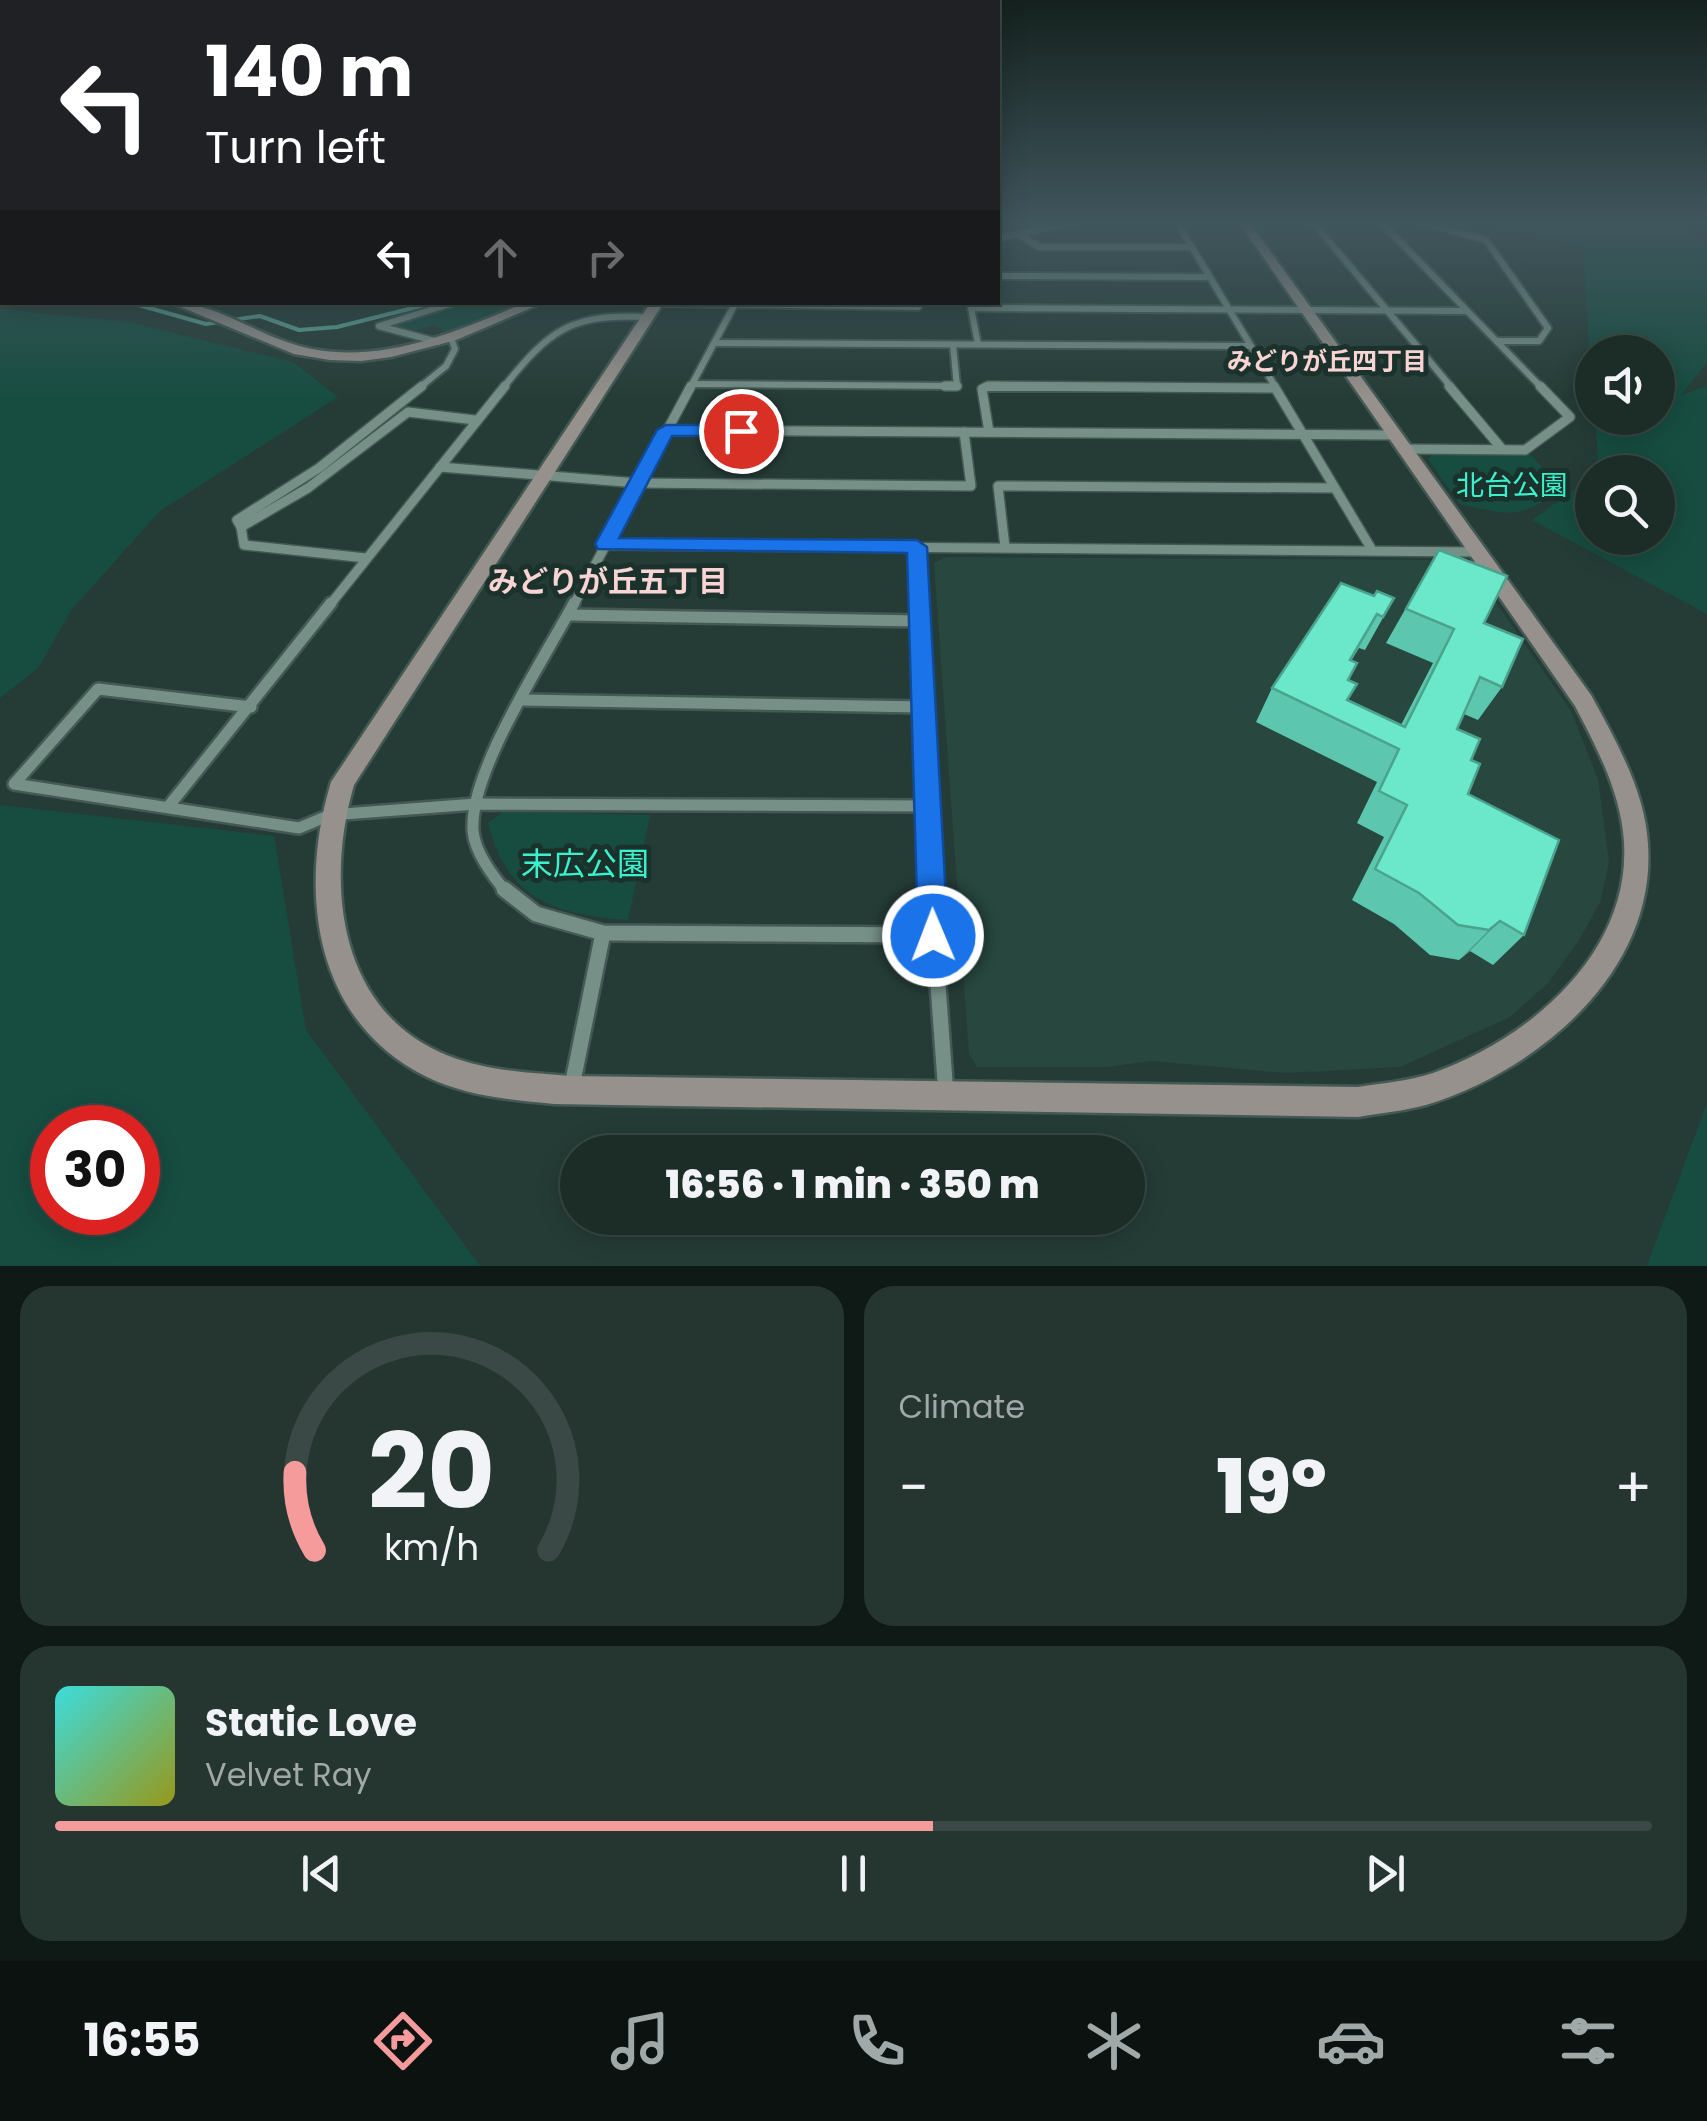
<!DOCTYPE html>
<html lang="en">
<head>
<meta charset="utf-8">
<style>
  :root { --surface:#1c2d28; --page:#253530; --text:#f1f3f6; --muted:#a0a8a8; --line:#3a4945; --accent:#f59b9c }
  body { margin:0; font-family:Poppins,"Noto Sans JP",sans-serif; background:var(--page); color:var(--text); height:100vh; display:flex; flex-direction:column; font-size:38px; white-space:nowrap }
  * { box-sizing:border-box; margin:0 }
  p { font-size:32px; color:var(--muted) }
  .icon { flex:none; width:55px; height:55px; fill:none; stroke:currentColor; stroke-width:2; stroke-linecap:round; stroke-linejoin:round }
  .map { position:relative; height:1266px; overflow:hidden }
  .sheet { display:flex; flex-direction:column; gap:20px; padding:20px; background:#0f1916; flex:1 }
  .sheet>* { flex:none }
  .banner { position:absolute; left:0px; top:0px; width:1000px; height:305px; box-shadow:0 5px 25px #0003,0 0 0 2px var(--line); background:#202124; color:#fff; overflow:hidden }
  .tools { position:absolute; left:1575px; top:335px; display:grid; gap:20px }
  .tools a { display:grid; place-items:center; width:100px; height:100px; border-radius:50%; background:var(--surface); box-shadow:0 5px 25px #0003,0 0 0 2px var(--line); font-size:50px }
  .speed { position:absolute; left:30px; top:1105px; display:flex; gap:20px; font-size:50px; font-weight:700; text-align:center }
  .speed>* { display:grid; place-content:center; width:130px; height:130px; border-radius:50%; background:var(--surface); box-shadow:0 5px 25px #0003,0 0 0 2px var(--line); line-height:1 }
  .speed .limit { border:15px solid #d22; background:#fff; color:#111 }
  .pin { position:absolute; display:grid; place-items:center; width:85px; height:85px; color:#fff; margin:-42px; border:5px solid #fff; border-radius:50%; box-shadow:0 2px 10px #0007 }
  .me { position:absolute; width:110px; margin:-55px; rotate:359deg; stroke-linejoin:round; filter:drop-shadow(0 0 8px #0008) }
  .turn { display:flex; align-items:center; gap:35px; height:210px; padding:0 40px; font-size:45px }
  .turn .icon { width:130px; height:130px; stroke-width:2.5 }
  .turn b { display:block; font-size:70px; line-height:85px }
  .lanes { display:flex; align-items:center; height:95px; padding:0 40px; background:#0003; justify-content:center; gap:50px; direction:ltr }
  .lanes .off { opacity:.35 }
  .big { font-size:75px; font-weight:800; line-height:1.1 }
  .sheet .card { flex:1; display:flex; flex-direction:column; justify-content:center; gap:15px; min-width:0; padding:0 35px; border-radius:30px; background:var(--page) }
  .sheet .dial { align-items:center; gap:0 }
  .dial svg { height:260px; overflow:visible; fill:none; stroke:var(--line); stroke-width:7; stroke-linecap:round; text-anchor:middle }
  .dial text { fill:var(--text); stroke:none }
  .song { display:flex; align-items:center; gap:30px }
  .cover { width:120px; height:120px; border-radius:15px; background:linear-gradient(135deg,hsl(180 70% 55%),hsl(60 70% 35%)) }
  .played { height:10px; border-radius:5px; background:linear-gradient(90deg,var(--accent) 55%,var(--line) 55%) }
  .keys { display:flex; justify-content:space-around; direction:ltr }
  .heat { display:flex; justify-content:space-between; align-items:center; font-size:55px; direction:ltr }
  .sheet .tiles { flex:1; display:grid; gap:20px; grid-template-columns:1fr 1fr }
  .card:last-child { grid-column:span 2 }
  .trip { position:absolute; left:560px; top:1135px; width:585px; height:100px; border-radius:50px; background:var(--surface); box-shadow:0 5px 25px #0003,0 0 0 2px var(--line); font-weight:800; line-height:100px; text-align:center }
  .tab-bar { display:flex; height:160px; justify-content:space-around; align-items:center; background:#0b1210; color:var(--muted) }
  .tab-bar .icon { width:70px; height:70px }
  .tab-bar .selected { color:var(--accent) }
  .tab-bar b { font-size:45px; color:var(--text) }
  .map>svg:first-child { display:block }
</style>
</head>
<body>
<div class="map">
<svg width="1707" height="1266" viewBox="0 0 1707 1266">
  <rect width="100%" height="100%" fill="#253c36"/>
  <polygon fill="#27473f" points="946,557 1457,560 1471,566 1571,711 1598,779 1609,861 1601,900 1581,937 1549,982 1510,1017 1400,1067 1286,1073 1151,1061 1106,1067 977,1067 969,1054 934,563"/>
  <g fill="#174d41" fill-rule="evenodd">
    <polygon points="1475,222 1672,222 1707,243 1707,362 1681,395 1707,386 1707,614 1532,520 1592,477 1592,538 1658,538 1658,472 1599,472 1595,418 1658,418 1658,352 1592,352 1592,393 1583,246"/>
    <polygon points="461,303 527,303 449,334 435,325 416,330 387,325"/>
    <polygon points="0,309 129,322 293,362 338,397 160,511 72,609 38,668 0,698"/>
    <path d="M 1434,453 L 1530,454 L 1562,489 C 1519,520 1510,515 1460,504 L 1428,459 Z"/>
    <path d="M 0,805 L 274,836 L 306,1030 L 480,1266 L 0,1266 ZM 52,1128 L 138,1128 L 138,1212 L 52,1212 Z"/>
    <path d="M 503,812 L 650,815 L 628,920 C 556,915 507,900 488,823 Z"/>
    <polygon points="1707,1103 1707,1266 1647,1266"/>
  </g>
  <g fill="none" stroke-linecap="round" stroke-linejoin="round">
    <polyline stroke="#5ba494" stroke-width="4" points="128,302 206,324 260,316 299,330 337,327 437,302"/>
    <defs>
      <g id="street-far3">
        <polyline points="1177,222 1276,388"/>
        <polyline points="1313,222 1452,388"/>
        <polyline points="1381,222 1542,388"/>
        <polyline points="1420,222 1486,240 1548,328 1539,341 1497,341"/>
        <polyline points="1018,234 1039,247 1191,247"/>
        <polyline points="998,238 1075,222"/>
        <polyline points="998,276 1206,277"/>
        <polyline points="658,303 918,307 918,302"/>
        <polyline points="438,342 379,326 456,302"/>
        <polyline points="717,343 1249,346"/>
        <polyline points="978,344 971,308 1467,311"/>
        <polyline points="693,384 957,386 953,345"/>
        <polyline points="419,388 446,366 455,349 451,338"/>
        <path d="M 503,388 C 550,329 571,313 649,317"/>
        <polyline points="690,388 736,302"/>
        <polyline points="983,388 1272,388"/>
      </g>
      <g id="street-far2">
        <polyline points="945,386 957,386"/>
        <polyline points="1274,386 1372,550"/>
        <polyline points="1449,386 1502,449"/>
        <polyline points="666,430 1394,435"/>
        <polyline points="989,432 982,389 988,386 1272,388"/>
        <polyline points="1406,449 1525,450 1570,417 1540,386"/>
        <polyline points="440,467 637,483 971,486 964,432"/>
        <polyline points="241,527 237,520 319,468 422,386"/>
        <polyline points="605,545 1477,552"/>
        <polyline points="917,547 919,606"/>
        <polyline points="1005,547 998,486 1334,488"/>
        <polyline points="366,558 244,545 241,527 308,488 408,412 475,420"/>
        <polyline points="329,606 505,386"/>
        <polyline points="573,606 691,386"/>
      </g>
      <g id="street-far1">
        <polyline points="919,603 931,892"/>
        <polyline points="570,615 919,621"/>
        <polyline points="522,700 923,707"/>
        <polyline points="251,707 98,689 14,784 299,828 330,815 476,804 930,806"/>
        <polyline points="168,807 331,603"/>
        <path d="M 506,892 C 493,876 475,853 473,831 C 469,771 545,658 574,603"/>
      </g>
      <g id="street">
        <polyline points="504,889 536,914 603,933 933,935"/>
        <polyline points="931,889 946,1095"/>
        <polyline points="572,1086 603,933"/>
      </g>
      <g id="secondary">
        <path d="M 1239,222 L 1249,222 L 1591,695 C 1616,741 1645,791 1648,844 C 1657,972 1537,1071 1426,1105 C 1404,1111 1381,1113 1358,1117 L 554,1104 C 511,1100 466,1096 427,1077 C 313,1021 298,891 331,782 L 651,302 L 664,302 L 354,785 C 325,884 338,1013 449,1056 C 487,1071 531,1073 571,1076 L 1358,1087 C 1383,1083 1409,1081 1433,1073 C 1529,1039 1631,953 1624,842 C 1621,793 1597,748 1575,706 Z"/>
        <polygon points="0,257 2,258 2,266 0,265"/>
        <path d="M 169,302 C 210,302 245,327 284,341 C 366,372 451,334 527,302 L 545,302 L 456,340 L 391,357 L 361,361 L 330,360 L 294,354 Z"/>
      </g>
    </defs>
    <use href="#street-far3" stroke="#445854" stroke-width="10"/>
    <use href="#street-far2" stroke="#445854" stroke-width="12"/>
    <use href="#street-far1" stroke="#445854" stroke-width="16"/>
    <use href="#street" stroke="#445854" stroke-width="20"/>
    <use href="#secondary" stroke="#445854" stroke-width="5"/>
    <use href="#street-far3" stroke="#769088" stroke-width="6"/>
    <use href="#street-far2" stroke="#769088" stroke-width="9"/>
    <use href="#street-far1" stroke="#769088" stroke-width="11"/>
    <use href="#street" stroke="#769088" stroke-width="15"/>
    <use href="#secondary" fill="#96918c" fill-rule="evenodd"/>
  </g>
  <polygon fill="#5cc7ae" points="1439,550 1484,623 1502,687 1478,720 1464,714 1457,729 1471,760 1468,794 1524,935 1493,965 1470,951 1459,960 1430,955 1394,924 1352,900 1384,837 1357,823 1377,782 1256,722 1272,688 1374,596 1394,598 1365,650 1359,648 1351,661 1348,680 1347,700 1401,725 1433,663 1386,643"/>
  <polygon fill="#4ba28d" points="1500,921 1470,951 1459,960 1489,930"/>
  <polygon fill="#6be7ca" stroke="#4ba28d" stroke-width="2.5" points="1439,550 1507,576 1484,623 1523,639 1502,687 1480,677 1457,729 1480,739 1471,760 1480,764 1468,794 1559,840 1524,935 1500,921 1489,930 1458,925 1419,893 1375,869 1407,805 1379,791 1399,749 1272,688 1341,583 1374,596 1377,591 1394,598 1383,617 1377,614 1350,660 1357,663 1348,680 1357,684 1347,700 1405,727 1454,629 1406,609"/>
  <linearGradient id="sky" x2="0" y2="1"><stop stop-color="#14211e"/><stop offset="0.56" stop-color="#40565d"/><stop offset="1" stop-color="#40565d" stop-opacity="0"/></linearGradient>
  <rect width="1707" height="399" fill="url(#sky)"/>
  <polygon fill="#1a73e8" stroke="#114b97" stroke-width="2.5" points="666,425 741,425 750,431 741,436 672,436 619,538 917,540 927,547 948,936 944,945 933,950 923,945 918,936 907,553 598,549 595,544 657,430"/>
  <g text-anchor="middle" stroke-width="10" stroke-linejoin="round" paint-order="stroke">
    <g font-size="25" font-weight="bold" fill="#f8d4d4" stroke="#1b322c">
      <text x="1327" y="370">みどりが丘四丁目</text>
    </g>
    <g font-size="28" fill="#3bf0cc" stroke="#1b322c">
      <text x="1512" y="495">北台公園</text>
    </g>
    <g font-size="30" font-weight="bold" fill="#f8d4d4" stroke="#1b322c">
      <text x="608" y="592">みどりが丘五丁目</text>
    </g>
    <g font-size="32" fill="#3bf0cc" stroke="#1b322c">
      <text x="585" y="875">末広公園</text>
    </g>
  </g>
</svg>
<div class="tools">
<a><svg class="icon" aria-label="sound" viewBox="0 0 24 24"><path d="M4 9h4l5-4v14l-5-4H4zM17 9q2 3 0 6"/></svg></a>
<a><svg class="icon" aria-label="search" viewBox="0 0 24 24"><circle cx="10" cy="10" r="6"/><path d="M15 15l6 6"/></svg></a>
</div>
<div class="speed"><div class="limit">30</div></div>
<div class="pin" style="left:741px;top:431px;background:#d93025"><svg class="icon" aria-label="arrive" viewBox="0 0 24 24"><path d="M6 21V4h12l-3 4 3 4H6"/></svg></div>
<svg class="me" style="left:933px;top:936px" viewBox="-20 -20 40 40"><circle r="17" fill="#1a73e8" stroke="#fff" stroke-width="3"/><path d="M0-11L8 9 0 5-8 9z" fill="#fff"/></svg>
<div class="trip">16:56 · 1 min · 350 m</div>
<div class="banner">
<div class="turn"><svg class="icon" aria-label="left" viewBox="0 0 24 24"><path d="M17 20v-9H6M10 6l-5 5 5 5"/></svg><div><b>140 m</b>Turn left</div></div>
<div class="lanes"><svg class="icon" aria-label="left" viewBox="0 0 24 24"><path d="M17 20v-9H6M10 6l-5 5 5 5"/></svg><svg class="icon off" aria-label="ahead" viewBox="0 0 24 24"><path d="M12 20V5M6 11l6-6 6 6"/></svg><svg class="icon off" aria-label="right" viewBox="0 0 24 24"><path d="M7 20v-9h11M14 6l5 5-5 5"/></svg></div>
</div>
</div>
<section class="sheet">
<div class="tiles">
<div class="card dial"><svg viewBox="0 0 100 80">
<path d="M14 69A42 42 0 1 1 86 69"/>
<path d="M14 69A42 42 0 0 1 8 45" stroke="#f59b9c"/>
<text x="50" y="56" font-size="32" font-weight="700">20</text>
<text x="50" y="72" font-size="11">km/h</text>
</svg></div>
<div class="card"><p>Climate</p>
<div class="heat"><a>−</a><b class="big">19°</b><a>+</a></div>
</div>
<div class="card">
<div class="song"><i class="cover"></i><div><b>Static Love</b><p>Velvet Ray</p></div></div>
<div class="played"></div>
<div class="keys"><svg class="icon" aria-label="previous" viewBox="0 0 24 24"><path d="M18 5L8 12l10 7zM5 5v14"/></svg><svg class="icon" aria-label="pause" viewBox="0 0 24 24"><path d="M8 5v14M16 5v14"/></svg><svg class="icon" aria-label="next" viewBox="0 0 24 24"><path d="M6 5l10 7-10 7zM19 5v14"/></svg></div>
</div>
</div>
</section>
<nav class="tab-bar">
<b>16:55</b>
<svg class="icon selected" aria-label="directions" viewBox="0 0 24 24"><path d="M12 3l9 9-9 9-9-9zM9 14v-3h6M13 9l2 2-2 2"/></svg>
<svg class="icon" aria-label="music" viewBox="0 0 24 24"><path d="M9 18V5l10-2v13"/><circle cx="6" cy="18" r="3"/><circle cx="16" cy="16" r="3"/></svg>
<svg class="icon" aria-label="phone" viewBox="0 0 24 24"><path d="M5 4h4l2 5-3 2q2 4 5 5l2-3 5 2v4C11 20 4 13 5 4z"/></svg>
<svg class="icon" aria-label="climate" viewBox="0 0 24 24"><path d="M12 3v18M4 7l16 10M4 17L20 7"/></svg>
<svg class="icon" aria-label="car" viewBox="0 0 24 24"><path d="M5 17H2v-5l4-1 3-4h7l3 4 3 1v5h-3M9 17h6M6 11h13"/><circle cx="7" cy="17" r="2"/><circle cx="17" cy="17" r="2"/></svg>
<svg class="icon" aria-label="filters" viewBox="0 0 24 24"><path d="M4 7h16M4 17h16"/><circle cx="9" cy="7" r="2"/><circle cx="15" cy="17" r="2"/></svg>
</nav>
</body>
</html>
